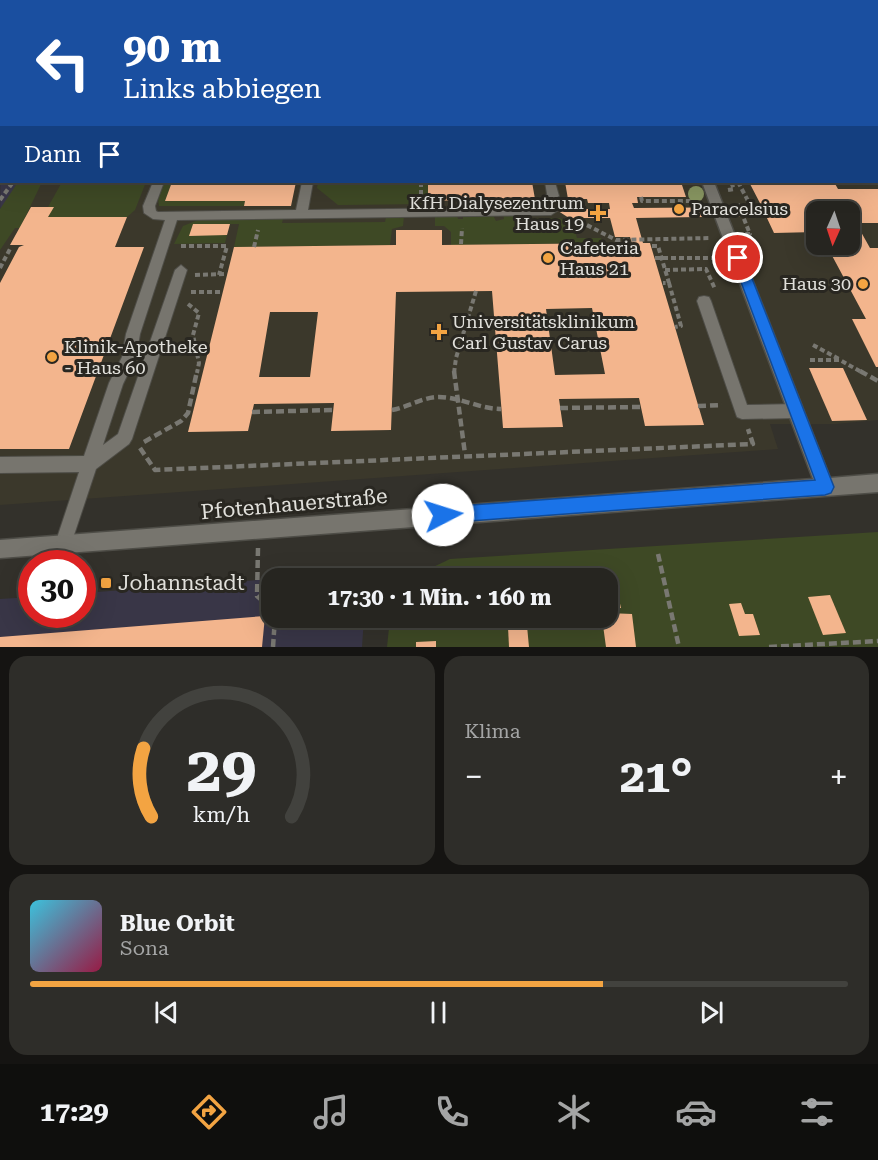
<!DOCTYPE html>
<html lang="de">
<head>
<meta charset="utf-8">
<style>
  :root { --surface:#262520; --page:#2e2d29; --text:#f1f3f6; --muted:#a4a5a5; --line:#42423e; --accent:#f3a442 }
  body { margin:0; font-family:"Roboto Serif",serif; background:var(--page); color:var(--text); height:100vh; display:flex; flex-direction:column; font-size:22px; white-space:nowrap }
  * { box-sizing:border-box; margin:0 }
  p { font-size:20px; color:var(--muted) }
  .icon { flex:none; width:33px; height:33px; fill:none; stroke:currentColor; stroke-width:2; stroke-linecap:round; stroke-linejoin:round }
  .map { position:relative; height:647px; overflow:hidden }
  .sheet { display:flex; flex-direction:column; gap:9px; padding:9px; background:#151412; flex:1 }
  .sheet>* { flex:none }
  .hud { position:absolute; left:0px; top:0px; width:879px; height:183px; box-shadow:0 6px 24px #0002,0 0 0 2px var(--line); background:#1a4fa0; color:#fff; overflow:hidden }
  .needle { width:39px; rotate:183deg }
  .fabs { position:absolute; left:806px; top:201px; display:grid; gap:12px }
  .fabs a { display:grid; place-items:center; width:54px; height:54px; border-radius:12px; background:var(--surface); box-shadow:0 6px 24px #0002,0 0 0 2px var(--line); font-size:30px }
  .speed { position:absolute; left:18px; top:550px; display:flex; gap:12px; font-size:30px; font-weight:700; text-align:center }
  .speed>* { display:grid; place-content:center; width:78px; height:78px; border-radius:50%; background:var(--surface); box-shadow:0 6px 24px #0002,0 0 0 2px var(--line); line-height:1 }
  .speed .limit { border:9px solid #d22; background:#fff; color:#111 }
  .pin { position:absolute; display:grid; place-items:center; width:51px; height:51px; color:#fff; margin:-26px; border:3px solid #fff; border-radius:50%; box-shadow:0 2px 6px #0007 }
  .me { position:absolute; width:66px; margin:-33px; rotate:85deg; stroke-linejoin:round; filter:drop-shadow(0 0 4px #0008) }
  .turn { display:flex; align-items:center; gap:21px; height:126px; padding:0 24px; font-size:27px }
  .turn .icon { width:78px; height:78px; stroke-width:2.5 }
  .turn b { display:block; font-size:42px; line-height:51px }
  .then { display:flex; align-items:center; height:57px; padding:0 24px; background:#0003; gap:12px; font-size:22px }
  .big { font-size:45px; font-weight:700; line-height:1.1 }
  .sheet .widget { flex:1; display:flex; flex-direction:column; justify-content:center; gap:9px; min-width:0; padding:0 21px; border-radius:18px; background:var(--page) }
  .sheet .dial { align-items:center; gap:0 }
  .dial svg { height:156px; overflow:visible; fill:none; stroke:var(--line); stroke-width:7; stroke-linecap:round; text-anchor:middle }
  .dial text { fill:var(--text); stroke:none }
  .song { display:flex; align-items:center; gap:18px }
  .cover { width:72px; height:72px; border-radius:9px; background:linear-gradient(135deg,hsl(190 70% 55%),hsl(340 70% 35%)) }
  .played { height:6px; border-radius:3px; background:linear-gradient(90deg,var(--accent) 70%,var(--line) 70%) }
  .keys { display:flex; justify-content:space-around; direction:ltr }
  .heat { display:flex; justify-content:space-between; align-items:center; font-size:33px; direction:ltr }
  .sheet .tiles { flex:1; display:grid; gap:9px; grid-template-columns:1fr 1fr }
  .widget:last-child { grid-column:span 2 }
  .trip { position:absolute; left:261px; top:568px; width:357px; height:60px; border-radius:18px; background:var(--surface); box-shadow:0 6px 24px #0002,0 0 0 2px var(--line); font-weight:700; line-height:60px; text-align:center }
  .dock { display:flex; height:96px; justify-content:space-around; align-items:center; background:#0f0f0d; color:var(--muted) }
  .dock .icon { width:42px; height:42px }
  .dock .on { color:var(--accent) }
  .dock b { font-size:27px; color:var(--text) }
  .map>svg:first-child { display:block }
</style>
</head>
<body>
<div class="map">
<svg width="878" height="647" viewBox="0 0 878 647">
  <rect width="100%" height="100%" fill="#33312b"/>
  <g fill="#393647">
    <polygon points="1,78 2,182 36,182 0,236"/>
    <polygon points="367,572 367,579 272,579 272,618 364,618 362,647 0,647 0,599 31,597 32,615 82,615 83,593"/>
  </g>
  <path fill="#3b382b" fill-rule="evenodd" d="M 65,0 L 878,0 L 878,420 L 835,424 L 770,424 L 778,449 L 0,505 L 0,236 L 36,182 L 878,182 L 878,2 L 64,1 ZM 816,212 L 849,212 L 849,244 L 816,244 Z"/>
  <g fill="#3e4925">
    <polygon points="18,182 42,182 20,228 15,228 0,250 0,209"/>
    <polygon points="62,182 146,182 135,210 127,217 48,217 53,207 48,207"/>
    <polygon points="164,182 172,182 165,201 245,201 244,206 159,206 158,198"/>
    <polygon points="318,182 428,182 428,204 338,205 317,188"/>
    <polygon points="503,214 531,214 532,218 559,218 573,223 577,238 601,238 603,243 451,245 451,232 444,226 435,226 435,215 457,215 458,219 463,219 463,215 493,215 496,221 504,219"/>
    <polygon points="404,216 403,226 392,229 390,245 234,247 239,224 193,224 190,235 227,235 225,243 174,244 183,226 198,220 283,219 282,223 385,222 386,217"/>
    <polygon points="878,532 878,647 387,647 390,618 608,618 608,579 408,579 450,559"/>
  </g>
  <g fill="#f3b58d" fill-rule="evenodd">
    <polygon points="172,182 296,182 291,206 244,206 245,201 165,201"/>
    <path d="M 428,182 L 532,182 L 535,199 L 557,199 L 572,209 L 610,209 L 609,203 L 588,203 L 587,199 L 568,199 L 565,182 L 681,182 L 686,197 L 637,197 L 638,203 L 632,203 L 634,208 L 762,207 L 749,182 L 834,182 L 838,189 L 878,189 L 878,223 L 856,223 L 870,248 L 878,248 L 878,367 L 876,367 L 852,319 L 866,319 L 829,250 L 848,248 L 846,244 L 849,244 L 849,212 L 816,212 L 816,232 L 774,233 L 766,216 L 636,218 L 643,243 L 650,243 L 704,425 L 645,426 L 639,398 L 559,399 L 563,427 L 503,428 L 492,291 L 396,292 L 391,430 L 331,431 L 334,403 L 254,404 L 248,431 L 188,432 L 234,247 L 396,245 L 396,230 L 442,230 L 442,245 L 632,243 L 630,237 L 615,237 L 610,218 L 569,218 L 552,207 L 507,207 L 506,199 L 428,201 ZM 592,308 L 605,374 L 555,375 L 546,309 ZM 270,312 L 318,312 L 310,377 L 259,377 Z"/>
    <polygon points="31,207 54,207 48,217 127,217 115,247 144,247 69,449 0,449 0,283 19,247 24,245 10,245"/>
    <polygon points="193,224 230,224 227,235 189,236"/>
    <polygon points="809,368 843,368 867,420 832,421"/>
    <polygon points="616,587 621,608 608,609 608,588"/>
    <polygon points="830,595 846,633 823,635 808,597"/>
    <polygon points="741,603 745,614 753,614 760,635 739,636 729,604"/>
    <polygon points="608,613 632,614 636,647 606,647 602,618 608,618"/>
    <polygon points="265,616 262,647 0,647 0,637"/>
    <polygon points="463,618 490,618 491,630 463,630"/>
    <polygon points="527,626 529,647 509,647 508,627"/>
    <polygon points="436,641 436,647 416,647 416,642"/>
  </g>
  <g fill="none" stroke-linecap="round" stroke-linejoin="round">
    <defs>
      <g id="lane">
        <polygon points="36,0 45,0 35,2"/>
        <rect x="222" y="0" width="8" height="2"/>
        <polygon points="744,0 752,0 753,2 745,2"/>
        <polygon points="826,0 834,0 835,2 827,2"/>
        <polygon points="2,41 2,48 0,49 0,42"/>
        <rect x="0" y="58" width="2" height="6"/>
        <rect x="0" y="129" width="2" height="6"/>
        <polygon points="153,182 164,182 155,206 156,211 158,212 296,210 302,182 313,182 308,210 551,207 557,211 551,215 177,220 140,334 136,357 123,384 103,445 118,434 175,270 181,265 187,270 132,439 129,444 96,469 69,550 63,552 57,550 55,544 79,472 0,473 0,457 84,456 109,383 122,357 126,334 165,220 153,219 144,213 143,206"/>
        <polygon points="545,182 555,182 559,196 547,203 541,199 547,194"/>
        <polygon points="704,296 709,297 711,301 747,405 796,404 801,406 803,411 801,416 796,418 742,419 737,417 697,301 699,297"/>
      </g>
      <g id="street">
        <rect x="630" y="0" width="10" height="2"/>
        <polygon points="702,182 714,182 830,478 878,474 878,492 0,558 0,540 813,479"/>
      </g>
    </defs>
    <use href="#lane" stroke="#4e4d47" stroke-width="2"/>
    <use href="#street" stroke="#4e4d47" stroke-width="3"/>
    <polyline stroke="#797872" stroke-width="3" stroke-dasharray="4.5 2" stroke-linecap="butt" points="93,0 159,0"/>
    <g stroke="#797872" stroke-width="4" stroke-dasharray="5 3" stroke-linecap="butt">
      <polyline points="421,182 421,199"/>
      <polyline points="738,182 754,212 741,212"/>
      <polyline points="728,190 734,189 731,182"/>
      <polyline points="641,197 642,201 698,201"/>
      <polyline points="0,200 13,182"/>
      <polyline points="738,204 750,234 745,234"/>
      <polyline points="564,220 579,221 616,240 711,238"/>
      <polyline points="461,244 462,228"/>
      <polyline points="181,246 227,246 219,275"/>
      <polyline points="652,246 658,246 669,283 663,283"/>
      <polyline points="254,247 258,230"/>
      <polyline points="655,258 719,258"/>
      <polyline points="0,268 10,249"/>
      <polyline points="665,270 706,269 715,289"/>
      <polyline points="195,275 227,274"/>
      <polyline points="669,283 681,326 675,327"/>
      <polyline points="191,292 223,292"/>
      <polyline points="188,304 199,313 193,335 199,363 197,373"/>
      <polyline points="813,345 839,359"/>
      <polyline points="810,360 840,360 863,373"/>
      <polyline points="454,373 456,358 476,291"/>
    </g>
    <g stroke="#797872" stroke-width="4.5" stroke-dasharray="8 4" stroke-linecap="butt">
      <polyline points="454,371 465,454"/>
      <polyline points="860,371 878,381"/>
      <polyline points="698,406 722,405"/>
      <polyline points="560,408 641,407"/>
      <path d="M 392,410 C 408,407 423,397 439,397 C 460,397 480,409 501,409"/>
      <polyline points="252,412 333,410"/>
      <polyline points="144,442 181,421 188,413 197,371"/>
      <polyline points="140,448 155,470 753,444 748,429"/>
      <polyline points="258,548 257,596 272,609"/>
      <polyline points="658,554 679,647"/>
      <polyline points="273,647 275,618"/>
      <polyline points="769,647 878,641"/>
    </g>
    <use href="#lane" fill="#77756e" fill-rule="evenodd"/>
    <use href="#street" fill="#77756e" fill-rule="evenodd"/>
  </g>
  <circle fill="#889661" cx="696" cy="194" r="8"/>
  <polygon fill="#1a73e8" stroke="#114b97" stroke-width="1.5" points="738,253 744,258 834,487 831,493 825,495 443,523 437,521 434,515 437,509 443,507 815,480 732,258"/>
  <g fill="#f3a442" stroke="#292721" stroke-width="2">
    <circle cx="679" cy="209" r="6"/>
    <path d="M595 204h6v6h6v6h-6v6h-6v-6h-6v-6h6z"/>
    <circle cx="548" cy="258" r="6"/>
    <circle cx="863" cy="284" r="6"/>
    <path d="M436 323h6v6h6v6h-6v6h-6v-6h-6v-6h6z"/>
    <circle cx="52" cy="357" r="6"/>
    <rect x="100" y="577" width="12" height="12" rx="3"/>
  </g>
  <g text-anchor="middle" stroke-width="6" stroke-linejoin="round" paint-order="stroke">
    <g font-size="18" fill="#e1e0db" stroke="#292721" text-anchor="start">
      <text x="584" y="209" text-anchor="end">KfH Dialysezentrum<tspan x="584" dy="21">Haus 19</tspan></text>
      <text x="691" y="215">Paracelsius</text>
      <text x="560" y="254">Cafeteria<tspan x="560" dy="21">Haus 21</tspan></text>
      <text x="851" y="290" text-anchor="end">Haus 30</text>
      <text x="452" y="328">Universitätsklinikum<tspan x="452" dy="21">Carl Gustav Carus</tspan></text>
      <text x="64" y="353">Klinik-Apotheke<tspan x="64" dy="21">- Haus 60</tspan></text>
    </g>
    <g font-size="21" fill="#e1e0db" stroke="#292721">
      <text transform="translate(294 504) rotate(-5)" y="7">Pfotenhauerstraße</text>
    </g>
    <g font-size="21" fill="#e1e0db" stroke="#292721" text-anchor="start">
      <text x="118" y="590">Johannstadt</text>
    </g>
  </g>
</svg>
<div class="fabs">
<a><svg class="needle" viewBox="-14 -14 28 28"><path d="M0-13l5 13h-10z" fill="#e53935"/><path d="M0 13l5-13h-10z" fill="#a4a5a5"/></svg></a>
</div>
<div class="speed"><div class="limit">30</div></div>
<div class="pin" style="left:738px;top:258px;background:#d93025"><svg class="icon" aria-label="arrive" viewBox="0 0 24 24"><path d="M6 21V4h12l-3 4 3 4H6"/></svg></div>
<svg class="me" style="left:443px;top:515px" viewBox="-20 -20 40 40"><circle r="19" fill="#fff"/><path d="M0-13L10 11 0 6-10 11z" fill="#1a73e8"/></svg>
<div class="trip">17:30 · 1 Min. · 160 m</div>
<div class="hud">
<div class="turn"><svg class="icon" aria-label="left" viewBox="0 0 24 24"><path d="M17 20v-9H6M10 6l-5 5 5 5"/></svg><div><b>90 m</b>Links abbiegen</div></div>
<div class="then">Dann<svg class="icon" aria-label="arrive" viewBox="0 0 24 24"><path d="M6 21V4h12l-3 4 3 4H6"/></svg></div>
</div>
</div>
<section class="sheet">
<div class="tiles">
<div class="widget dial"><svg viewBox="0 0 100 80">
<path d="M14 69A42 42 0 1 1 86 69"/>
<path d="M14 69A42 42 0 0 1 10 34" stroke="#f3a442"/>
<text x="50" y="56" font-size="32" font-weight="700">29</text>
<text x="50" y="72" font-size="11">km/h</text>
</svg></div>
<div class="widget"><p>Klima</p>
<div class="heat"><a>−</a><b class="big">21°</b><a>+</a></div>
</div>
<div class="widget">
<div class="song"><i class="cover"></i><div><b>Blue Orbit</b><p>Sona</p></div></div>
<div class="played"></div>
<div class="keys"><svg class="icon" aria-label="previous" viewBox="0 0 24 24"><path d="M18 5L8 12l10 7zM5 5v14"/></svg><svg class="icon" aria-label="pause" viewBox="0 0 24 24"><path d="M8 5v14M16 5v14"/></svg><svg class="icon" aria-label="next" viewBox="0 0 24 24"><path d="M6 5l10 7-10 7zM19 5v14"/></svg></div>
</div>
</div>
</section>
<nav class="dock">
<b>17:29</b>
<svg class="icon on" aria-label="directions" viewBox="0 0 24 24"><path d="M12 3l9 9-9 9-9-9zM9 14v-3h6M13 9l2 2-2 2"/></svg>
<svg class="icon" aria-label="music" viewBox="0 0 24 24"><path d="M9 18V5l10-2v13"/><circle cx="6" cy="18" r="3"/><circle cx="16" cy="16" r="3"/></svg>
<svg class="icon" aria-label="phone" viewBox="0 0 24 24"><path d="M5 4h4l2 5-3 2q2 4 5 5l2-3 5 2v4C11 20 4 13 5 4z"/></svg>
<svg class="icon" aria-label="climate" viewBox="0 0 24 24"><path d="M12 3v18M4 7l16 10M4 17L20 7"/></svg>
<svg class="icon" aria-label="car" viewBox="0 0 24 24"><path d="M5 17H2v-5l4-1 3-4h7l3 4 3 1v5h-3M9 17h6M6 11h13"/><circle cx="7" cy="17" r="2"/><circle cx="17" cy="17" r="2"/></svg>
<svg class="icon" aria-label="filters" viewBox="0 0 24 24"><path d="M4 7h16M4 17h16"/><circle cx="9" cy="7" r="2"/><circle cx="15" cy="17" r="2"/></svg>
</nav>
</body>
</html>
